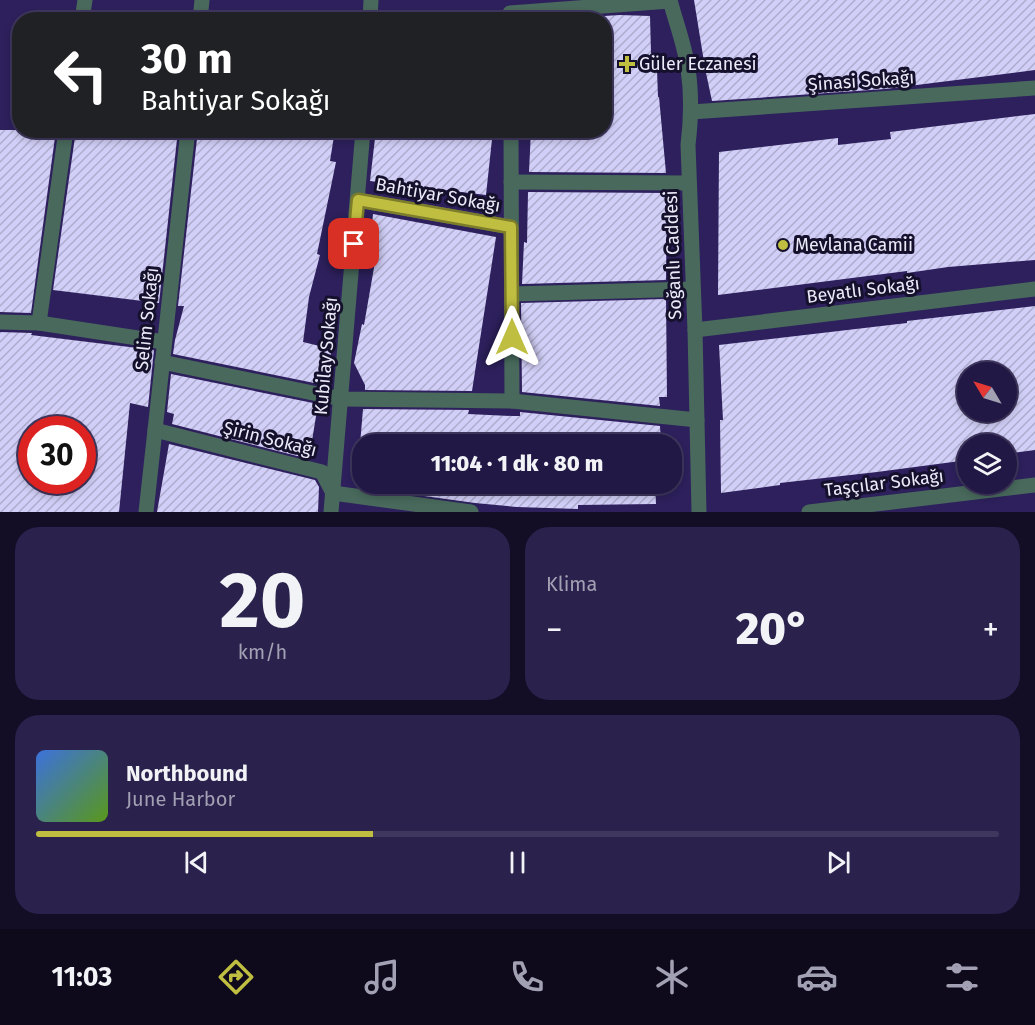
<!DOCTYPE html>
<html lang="tr">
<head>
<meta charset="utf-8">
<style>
  :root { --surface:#221845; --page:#2a214c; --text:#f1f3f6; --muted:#a2a0b3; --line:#3f375e; --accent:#bfbe41 }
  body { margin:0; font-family:"Fira Sans",sans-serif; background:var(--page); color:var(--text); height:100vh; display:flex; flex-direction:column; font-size:22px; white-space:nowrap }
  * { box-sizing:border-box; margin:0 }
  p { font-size:20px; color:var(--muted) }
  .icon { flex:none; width:33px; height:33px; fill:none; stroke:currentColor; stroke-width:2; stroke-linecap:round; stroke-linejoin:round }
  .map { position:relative; height:512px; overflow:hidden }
  .sheet { display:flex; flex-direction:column; gap:15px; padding:15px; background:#130d26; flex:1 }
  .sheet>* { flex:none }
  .top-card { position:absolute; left:12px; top:12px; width:600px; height:126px; border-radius:24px; box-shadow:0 3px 9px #0003,0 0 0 2px var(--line); background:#202124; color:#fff; overflow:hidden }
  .needle { width:39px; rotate:308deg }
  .tools { position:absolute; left:957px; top:362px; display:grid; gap:12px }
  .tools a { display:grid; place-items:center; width:60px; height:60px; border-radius:50%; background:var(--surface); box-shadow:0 3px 9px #0003,0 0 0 2px var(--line); font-size:30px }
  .speed { position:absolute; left:18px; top:416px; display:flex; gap:12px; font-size:30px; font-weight:700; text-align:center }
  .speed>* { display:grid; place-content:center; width:78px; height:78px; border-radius:50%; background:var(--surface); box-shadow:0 3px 9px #0003,0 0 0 2px var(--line); line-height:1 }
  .speed .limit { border:9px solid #d22; background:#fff; color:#111 }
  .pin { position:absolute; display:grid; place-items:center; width:51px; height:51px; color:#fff; margin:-26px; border-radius:12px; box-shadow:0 3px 9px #0006 }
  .me { position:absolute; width:66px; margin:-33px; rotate:0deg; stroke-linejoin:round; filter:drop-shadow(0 0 4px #0008) }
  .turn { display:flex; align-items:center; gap:21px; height:126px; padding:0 30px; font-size:27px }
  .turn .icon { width:78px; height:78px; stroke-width:2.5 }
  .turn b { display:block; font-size:42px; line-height:51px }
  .big { font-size:45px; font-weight:800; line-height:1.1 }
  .sheet .card { flex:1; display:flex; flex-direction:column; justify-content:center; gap:9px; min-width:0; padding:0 21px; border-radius:24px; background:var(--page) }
  .sheet .dial { align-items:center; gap:0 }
  .dial b { font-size:78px; line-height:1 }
  .song { display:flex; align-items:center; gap:18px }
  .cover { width:72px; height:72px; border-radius:9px; background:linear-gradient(135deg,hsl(220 70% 55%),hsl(90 70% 35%)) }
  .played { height:6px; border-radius:3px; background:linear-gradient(90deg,var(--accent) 35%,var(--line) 35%) }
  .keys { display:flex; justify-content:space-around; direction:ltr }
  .heat { display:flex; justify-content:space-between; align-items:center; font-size:33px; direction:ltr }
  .sheet .tiles { flex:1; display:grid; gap:15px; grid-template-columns:1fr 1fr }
  .card:last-child { grid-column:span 2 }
  .trip { position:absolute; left:352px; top:434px; width:330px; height:60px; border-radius:24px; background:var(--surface); box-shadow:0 3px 9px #0003,0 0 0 2px var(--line); font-weight:800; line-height:60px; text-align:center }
  .tabs { display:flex; height:96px; justify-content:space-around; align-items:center; background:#0e0a1c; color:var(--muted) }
  .tabs .icon { width:42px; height:42px }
  .tabs .selected { color:var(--accent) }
  .tabs b { font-size:27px; color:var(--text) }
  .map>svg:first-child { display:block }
</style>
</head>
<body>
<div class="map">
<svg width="1035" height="512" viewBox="0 0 1035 512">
  <defs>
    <pattern id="building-hatch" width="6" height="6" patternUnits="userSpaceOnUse" patternTransform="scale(1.5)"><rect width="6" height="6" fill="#d1cef7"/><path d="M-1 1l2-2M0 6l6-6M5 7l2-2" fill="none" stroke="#aeaccc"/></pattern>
  </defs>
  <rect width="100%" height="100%" fill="#2d205c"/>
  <g fill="url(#building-hatch)" fill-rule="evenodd">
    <polygon points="694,0 1035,0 1035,70 885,89 712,101 705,68"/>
    <polygon points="620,15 650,16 651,53 655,53 655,71 657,70 658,97 659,97 666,173 529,172 531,130 604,130 604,16"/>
    <polygon points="1035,114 1035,260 948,267 907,273 907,271 718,295 719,152 838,138 838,145 891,139 890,132"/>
    <polygon points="0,130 56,130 31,313 0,312"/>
    <polygon points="76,130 178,130 159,303 53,290"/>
    <polygon points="198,130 335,130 330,161 336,162 317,254 320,255 309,297 303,342 332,349 324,385 173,354 175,340 184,306 178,306"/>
    <polygon points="376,130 493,130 486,195 370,181"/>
    <polygon points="528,192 667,193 666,280 522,284 524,242 527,243"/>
    <polygon points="373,214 496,237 472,391 365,390 365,385 354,363 362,324 364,325 375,262 369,261"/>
    <polygon points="666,299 667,397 659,397 660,406 522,392 521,303"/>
    <path d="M 1035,306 L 1035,450 L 1006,454 L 1006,444 L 968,444 L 968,460 L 877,472 L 780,483 L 780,485 L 721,493 L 720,420 L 723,420 L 719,345 L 907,323 L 907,321 ZM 968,372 L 1006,372 L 1006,411 L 968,411 Z"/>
    <path d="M 0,332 L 32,333 L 31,335 L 154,350 L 148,407 L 130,403 L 119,512 L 0,512 ZM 32,429 L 82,429 L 82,480 L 32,480 Z"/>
    <polygon points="171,374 318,404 309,459 172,424 174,414 167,412"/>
    <polygon points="363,409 469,410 468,414 512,416 520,416 520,412 660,426 661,444 363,444 363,481 358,468"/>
    <polygon points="169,444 315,480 319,487 318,512 157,512"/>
    <polygon points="364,483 655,483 656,504 578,505 578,509 517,507 475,503 366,488"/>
  </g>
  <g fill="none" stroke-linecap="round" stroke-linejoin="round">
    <g stroke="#48695c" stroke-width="15">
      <path d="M 670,0 C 676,23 685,46 688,69 C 692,95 691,120 688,145 L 695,330 L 699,512"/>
      <polyline points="510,13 670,1"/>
      <polyline points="82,20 85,0"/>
      <polyline points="200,20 202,0"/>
      <polyline points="370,20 371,0"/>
      <polyline points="691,112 1035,88"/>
      <polyline points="511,130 512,401"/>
      <polyline points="511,182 689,183"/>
      <polyline points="358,200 511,227"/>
      <polyline points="512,294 693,289"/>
      <polyline points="0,322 39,323 164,342"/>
      <polyline points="39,323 66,130"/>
      <polyline points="695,330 1035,289"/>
      <polyline points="162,362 342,399 512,401 697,420"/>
      <polyline points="155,430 322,472 333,493 471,512"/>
      <polyline points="146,512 188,130"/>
      <polyline points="331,512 363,130"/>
      <polyline points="809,512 1035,485"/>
    </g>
  </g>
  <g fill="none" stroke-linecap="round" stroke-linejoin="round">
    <defs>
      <polyline id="route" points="354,244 358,200 511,227 512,337"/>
    </defs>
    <use href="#route" stroke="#7c7c2a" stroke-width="15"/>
    <use href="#route" stroke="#bfbe41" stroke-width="10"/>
  </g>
  <g fill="#bfbe41" stroke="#15102b" stroke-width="2">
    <path d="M624 55h6v6h6v6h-6v6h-6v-6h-6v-6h6z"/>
    <circle cx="783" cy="245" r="6"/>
  </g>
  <g text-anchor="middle" stroke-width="6" stroke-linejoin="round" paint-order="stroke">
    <g font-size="18" fill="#ebeaf9" stroke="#15102b" text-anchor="start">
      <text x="639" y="70">Güler Eczanesi</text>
      <text x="795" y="251">Mevlana Camii</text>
    </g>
    <g font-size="18" fill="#ebeaf9" stroke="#15102b">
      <text transform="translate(861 81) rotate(-4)" y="6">Şinasi Sokağı</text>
      <text transform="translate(438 195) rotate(10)" y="6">Bahtiyar Sokağı</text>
      <text transform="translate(673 255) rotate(-92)" y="6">Soğanlı Caddesi</text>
      <text transform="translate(863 290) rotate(-7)" y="6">Beyatlı Sokağı</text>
      <text transform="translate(147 319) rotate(-84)" y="6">Selim Sokağı</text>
      <text transform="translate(326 356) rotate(-85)" y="6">Kubilay Sokağı</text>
      <text transform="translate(270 439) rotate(14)" y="6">Şirin Sokağı</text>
      <text transform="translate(884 483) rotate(-7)" y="6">Taşçılar Sokağı</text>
    </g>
  </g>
</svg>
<div class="tools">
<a><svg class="needle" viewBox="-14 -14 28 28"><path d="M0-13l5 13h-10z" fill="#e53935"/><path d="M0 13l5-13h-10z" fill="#a2a0b3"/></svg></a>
<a><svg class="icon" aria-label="layers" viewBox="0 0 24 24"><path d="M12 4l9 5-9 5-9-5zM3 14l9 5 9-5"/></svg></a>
</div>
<div class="speed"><div class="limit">30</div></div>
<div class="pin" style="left:354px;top:244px;background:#d93025"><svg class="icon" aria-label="arrive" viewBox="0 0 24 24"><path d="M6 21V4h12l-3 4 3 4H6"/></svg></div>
<svg class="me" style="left:512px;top:337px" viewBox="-20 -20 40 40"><path d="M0-17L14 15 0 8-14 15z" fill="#bfbe41" stroke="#fff" stroke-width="4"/></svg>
<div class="trip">11:04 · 1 dk · 80 m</div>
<div class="top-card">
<div class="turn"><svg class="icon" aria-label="left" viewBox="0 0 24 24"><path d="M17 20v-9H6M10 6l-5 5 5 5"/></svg><div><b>30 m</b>Bahtiyar Sokağı</div></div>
</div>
</div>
<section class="sheet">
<div class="tiles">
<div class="card dial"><b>20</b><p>km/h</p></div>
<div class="card"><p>Klima</p>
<div class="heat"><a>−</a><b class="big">20°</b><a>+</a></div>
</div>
<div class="card">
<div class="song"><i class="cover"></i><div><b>Northbound</b><p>June Harbor</p></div></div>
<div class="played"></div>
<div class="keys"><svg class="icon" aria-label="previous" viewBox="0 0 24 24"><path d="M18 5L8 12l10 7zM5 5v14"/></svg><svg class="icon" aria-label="pause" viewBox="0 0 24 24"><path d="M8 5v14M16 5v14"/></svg><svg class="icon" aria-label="next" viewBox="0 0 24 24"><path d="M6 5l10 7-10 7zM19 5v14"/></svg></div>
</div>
</div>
</section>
<nav class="tabs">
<b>11:03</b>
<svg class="icon selected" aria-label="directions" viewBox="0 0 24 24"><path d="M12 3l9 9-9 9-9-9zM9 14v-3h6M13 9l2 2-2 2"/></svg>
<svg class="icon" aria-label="music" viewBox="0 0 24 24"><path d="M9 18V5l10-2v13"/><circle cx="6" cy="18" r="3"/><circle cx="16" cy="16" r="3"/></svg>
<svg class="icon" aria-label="phone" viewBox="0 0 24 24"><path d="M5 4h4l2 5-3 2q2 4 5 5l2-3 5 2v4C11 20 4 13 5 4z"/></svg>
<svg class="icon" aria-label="climate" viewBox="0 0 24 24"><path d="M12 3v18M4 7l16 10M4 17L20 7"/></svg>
<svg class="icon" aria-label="car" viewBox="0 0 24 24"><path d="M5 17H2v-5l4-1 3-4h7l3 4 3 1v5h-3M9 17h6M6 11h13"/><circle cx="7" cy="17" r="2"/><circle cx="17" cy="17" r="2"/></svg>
<svg class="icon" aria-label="filters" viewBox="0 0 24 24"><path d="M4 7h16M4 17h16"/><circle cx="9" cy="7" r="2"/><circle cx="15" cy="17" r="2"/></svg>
</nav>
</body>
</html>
